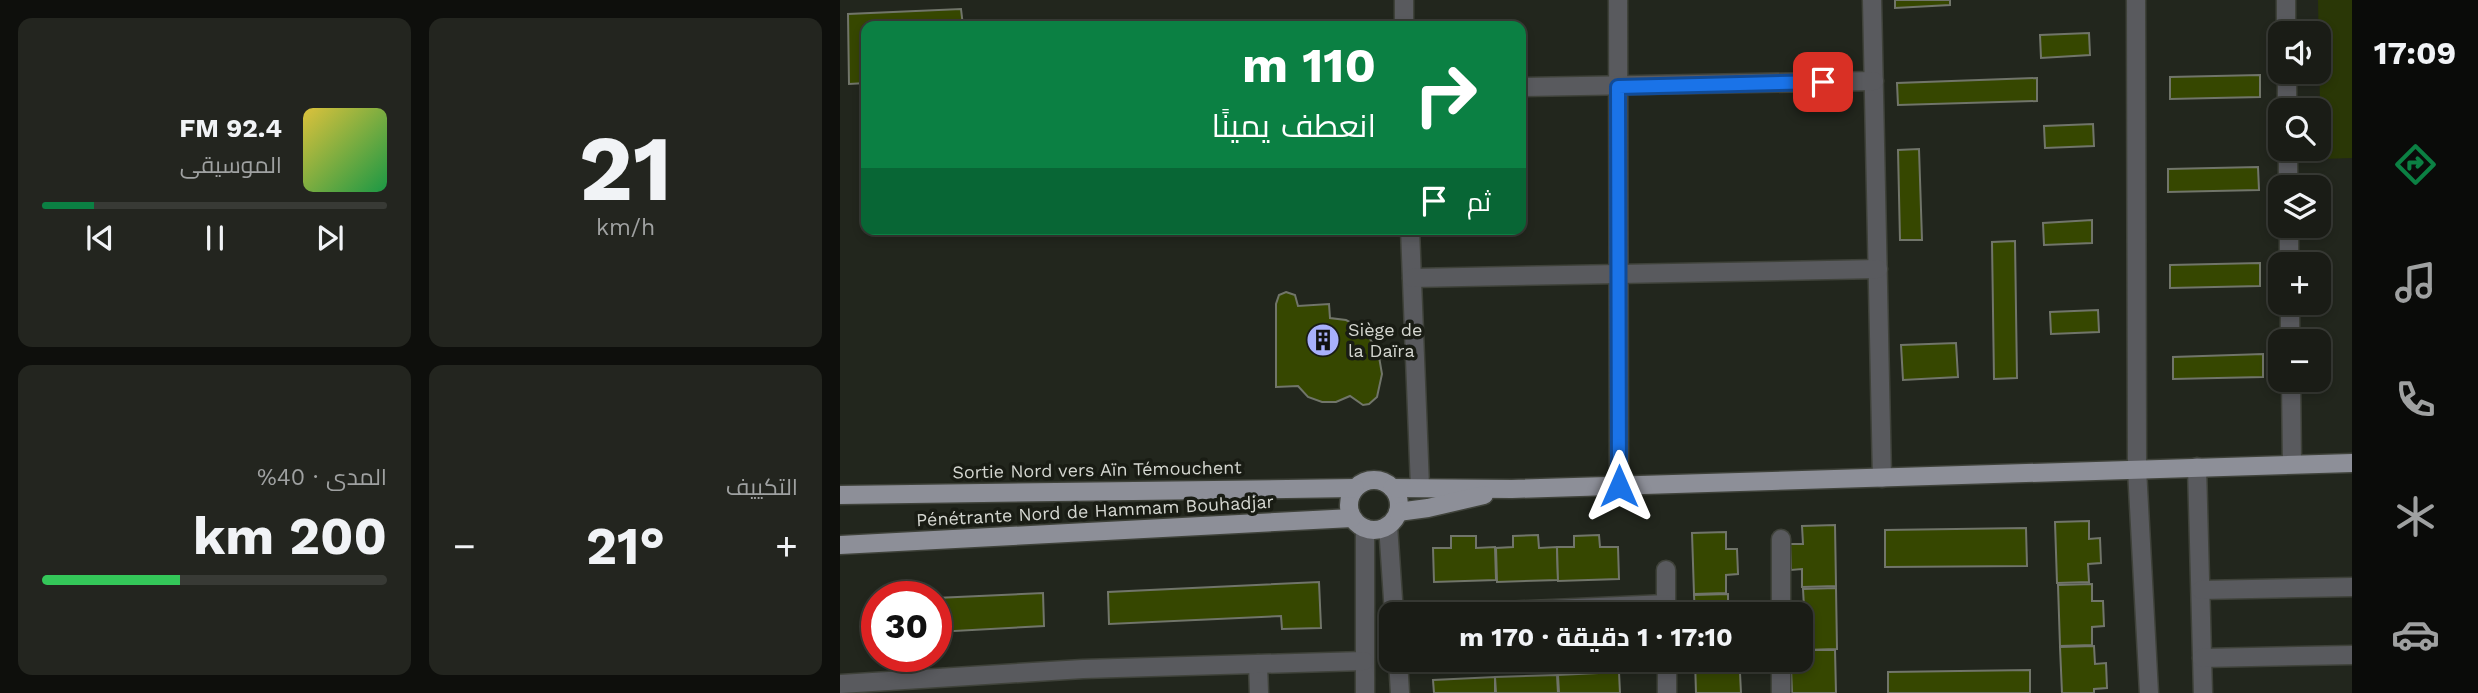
<!DOCTYPE html>
<html lang="ar">
<head>
<meta charset="utf-8">
<style>
  :root { --surface:#1a1c16; --page:#23251f; --text:#f1f3f6; --muted:#9fa1a1; --line:#383a35; --accent:#0b8043 }
  body { margin:0; font-family:"Work Sans",Cairo,sans-serif; background:var(--page); color:var(--text); direction:rtl; height:100vh; display:flex; flex-direction:column; font-size:26px; white-space:nowrap }
  * { box-sizing:border-box; margin:0 }
  p { font-size:23px; color:var(--muted) }
  .icon { flex:none; width:38px; height:38px; fill:none; stroke:currentColor; stroke-width:2; stroke-linecap:round; stroke-linejoin:round }
  .map { position:relative; flex:1; overflow:hidden; direction:ltr }
  .sheet { display:flex; flex-direction:column; gap:18px; padding:18px; background:#0e0f0c; width:840px }
  .sheet>* { flex:none }
  .top-card { position:absolute; left:21px; top:21px; width:665px; height:214px; border-radius:14px; box-shadow:0 4px 10px #0003,0 0 0 2px var(--line); direction:rtl; background:#0b8043; color:#fff; overflow:hidden }
  .buttons { position:absolute; left:1428px; top:21px; display:grid; gap:14px }
  .buttons a { display:grid; place-items:center; width:63px; height:63px; border-radius:14px; background:var(--surface); box-shadow:0 4px 10px #0003,0 0 0 2px var(--line); font-size:35px }
  .speed { position:absolute; left:21px; top:581px; display:flex; gap:14px; font-size:35px; font-weight:700; text-align:center }
  .speed>* { display:grid; place-content:center; width:91px; height:91px; border-radius:50%; background:var(--surface); box-shadow:0 4px 10px #0003,0 0 0 2px var(--line); line-height:1 }
  .speed .limit { border:10px solid #d22; background:#fff; color:#111 }
  .pin { position:absolute; display:grid; place-items:center; width:60px; height:60px; color:#fff; margin:-30px; border-radius:14px; box-shadow:0 4px 10px #0006 }
  .me { position:absolute; width:77px; margin:-38px; rotate:0deg; stroke-linejoin:round; filter:drop-shadow(0 0 5px #0008) }
  .turn { display:flex; align-items:center; gap:24px; height:147px; padding:0 35px; font-size:32px }
  .turn .icon { width:91px; height:91px; stroke-width:2.5 }
  .turn b { display:block; font-size:49px; line-height:60px }
  .then { display:flex; align-items:center; height:66px; padding:0 35px; background:#0003; gap:14px; font-size:26px }
  .big { font-size:52px; font-weight:700; line-height:1.1 }
  .sheet .tile { flex:1; display:flex; flex-direction:column; justify-content:center; gap:10px; min-width:0; padding:0 24px; border-radius:14px; background:var(--page) }
  .sheet .dial { align-items:center; gap:0 }
  .dial b { font-size:91px; line-height:1 }
  .song { display:flex; align-items:center; gap:21px }
  .cover { width:84px; height:84px; border-radius:10px; background:linear-gradient(135deg,hsl(50 70% 55%),hsl(140 70% 35%)) }
  .played { height:7px; border-radius:4px; background:linear-gradient(90deg,var(--accent) 15%,var(--line) 15%) }
  .keys { display:flex; justify-content:space-around; direction:ltr }
  .heat { display:flex; justify-content:space-between; align-items:center; font-size:38px; direction:ltr }
  .charge { height:10px; border-radius:5px; background:linear-gradient(90deg,#34c759 40%,var(--line) 0) }
  .sheet .tiles { flex:1; display:grid; gap:18px; grid-template-columns:repeat(2,1fr) }
  .trip { position:absolute; left:539px; top:602px; width:434px; height:70px; border-radius:14px; background:var(--surface); box-shadow:0 4px 10px #0003,0 0 0 2px var(--line); font-weight:700; line-height:70px; text-align:center; direction:rtl }
  main { display:flex; flex:1; min-height:0 }
  .dock { display:flex; flex-direction:column; width:126px; justify-content:space-around; align-items:center; background:#0a0b09; color:var(--muted) }
  .dock .icon { width:49px; height:49px }
  .dock .selected { color:var(--accent) }
  .dock b { font-size:32px; color:var(--text) }
  .map>svg:first-child { display:block }
</style>
</head>
<body>
<main>
<nav class="dock">
<b>17:09</b>
<svg class="icon selected" aria-label="directions" viewBox="0 0 24 24"><path d="M12 3l9 9-9 9-9-9zM9 14v-3h6M13 9l2 2-2 2"/></svg>
<svg class="icon" aria-label="music" viewBox="0 0 24 24"><path d="M9 18V5l10-2v13"/><circle cx="6" cy="18" r="3"/><circle cx="16" cy="16" r="3"/></svg>
<svg class="icon" aria-label="phone" viewBox="0 0 24 24"><path d="M5 4h4l2 5-3 2q2 4 5 5l2-3 5 2v4C11 20 4 13 5 4z"/></svg>
<svg class="icon" aria-label="climate" viewBox="0 0 24 24"><path d="M12 3v18M4 7l16 10M4 17L20 7"/></svg>
<svg class="icon" aria-label="car" viewBox="0 0 24 24"><path d="M5 17H2v-5l4-1 3-4h7l3 4 3 1v5h-3M9 17h6M6 11h13"/><circle cx="7" cy="17" r="2"/><circle cx="17" cy="17" r="2"/></svg>
</nav>
<div class="map">
<svg width="1512" height="693" viewBox="0 0 1512 693">
  <rect width="100%" height="100%" fill="#22261d"/>
  <polygon fill="#2a3706" points="1478,0 1512,0 1512,158 1481,159"/>
  <g fill="#364700" stroke="#71756a" stroke-width="2">
    <polygon points="1055,0 1110,0 1110,5 1055,8"/>
    <polygon points="121,9 123,26 26,26 26,83 9,84 8,14"/>
    <polygon points="1249,33 1250,55 1201,58 1200,35"/>
    <polygon points="1420,75 1420,97 1330,99 1330,77"/>
    <polygon points="1197,78 1197,101 1058,105 1057,83"/>
    <polygon points="1253,124 1254,146 1205,148 1204,126"/>
    <polygon points="1079,149 1082,240 1060,240 1058,150"/>
    <polygon points="1418,167 1419,190 1328,192 1328,169"/>
    <polygon points="1252,220 1252,243 1204,245 1203,223"/>
    <polygon points="1175,241 1177,378 1154,379 1152,242"/>
    <polygon points="1420,263 1420,286 1330,288 1330,265"/>
    <polygon points="446,292 455,295 458,306 489,304 490,318 506,320 523,329 538,351 542,374 537,397 529,404 523,405 510,396 496,402 482,402 468,397 458,386 436,387 436,304 439,295"/>
    <polygon points="1258,310 1259,332 1211,334 1210,312"/>
    <polygon points="1116,343 1118,377 1063,380 1061,345"/>
    <polygon points="1423,354 1423,377 1333,379 1333,357"/>
    <polygon points="1249,521 1249,539 1260,538 1261,563 1248,564 1249,582 1217,583 1215,522"/>
    <polygon points="995,525 996,586 962,587 962,569 951,570 950,544 963,544 962,526"/>
    <polygon points="1186,528 1187,566 1045,567 1045,530"/>
    <polygon points="886,532 886,549 897,549 898,574 886,575 886,593 854,594 852,533"/>
    <polygon points="698,535 699,548 717,547 718,580 657,582 656,548 673,547 673,536"/>
    <polygon points="759,535 760,547 778,547 779,579 718,581 717,547 734,547 734,536"/>
    <polygon points="611,536 636,536 636,548 655,547 656,580 594,582 593,548 611,548"/>
    <polygon points="479,582 481,628 442,629 441,616 269,624 268,592"/>
    <polygon points="1252,584 1252,601 1263,601 1264,626 1252,627 1252,645 1220,646 1218,585"/>
    <polygon points="996,588 997,649 963,650 961,614 951,614 951,607 964,607 963,589"/>
    <polygon points="203,593 204,626 96,632 96,598"/>
    <polygon points="888,594 888,612 899,611 899,614 855,614 854,595"/>
    <polygon points="1254,646 1255,664 1266,663 1267,688 1254,689 1254,693 1222,693 1220,647"/>
    <polygon points="963,650 995,650 996,693 952,693 951,669 963,669"/>
    <polygon points="855,660 889,660 889,673 900,673 901,693 856,693"/>
    <polygon points="1190,670 1190,693 1048,693 1048,672"/>
    <polygon points="779,672 780,693 719,693 718,675"/>
    <polygon points="717,675 718,693 656,693 655,677"/>
    <polygon points="655,677 655,693 594,693 593,680"/>
  </g>
  <g fill="none" stroke-linecap="round" stroke-linejoin="round">
    <defs>
      <g id="minor">
        <polyline points="564,0 564,26"/>
        <polyline points="778,0 779,486"/>
        <polyline points="1032,0 1042,478"/>
        <polyline points="1296,0 1297,469 1309,693"/>
        <polyline points="1446,0 1446,33"/>
        <polyline points="1447,72 1447,110"/>
        <polyline points="681,87 1034,81"/>
        <polyline points="1448,149 1448,187"/>
        <polyline points="1449,226 1449,264"/>
        <polyline points="570,229 580,487"/>
        <polyline points="572,278 1038,269"/>
        <polyline points="1450,303 1450,341"/>
        <polyline points="1451,380 1452,464"/>
        <polyline points="1357,467 1363,693"/>
        <polyline points="548,525 554,614"/>
        <polyline points="525,528 525,693"/>
        <polyline points="826,570 826,614"/>
        <polyline points="1361,590 1512,587"/>
        <polyline points="642,614 642,612 826,604"/>
        <polyline points="941,614 941,539"/>
        <polyline points="1362,658 1512,655"/>
        <polyline points="558,660 560,693"/>
        <polyline points="827,660 827,693"/>
        <polyline points="418,664 419,693"/>
        <polyline points="0,684 243,669 524,661"/>
        <polyline points="941,693 941,660"/>
      </g>
      <g id="major">
        <circle cx="534" cy="505" r="25"/>
        <polyline points="552,488 672,489 1512,463"/>
        <polyline points="0,495 515,488"/>
        <polyline points="558,512 588,508 644,495"/>
        <polyline points="0,545 512,518"/>
      </g>
    </defs>
    <use href="#minor" stroke="#3f423a" stroke-width="21"/>
    <use href="#major" stroke="#3f423a" stroke-width="21"/>
    <use href="#minor" stroke="#595a5e" stroke-width="18"/>
    <use href="#major" stroke="#8d8f98" stroke-width="18"/>
  </g>
  <g fill="none" stroke-linecap="round" stroke-linejoin="round">
    <defs>
      <polyline id="route" points="779,486 778,87 983,82"/>
    </defs>
    <use href="#route" stroke="#114b97" stroke-width="18"/>
    <use href="#route" stroke="#1a73e8" stroke-width="12"/>
  </g>
  <defs>
    <symbol id="building-disc" viewBox="-11 -11 22 22"><circle r="9.5" fill="#a8b0fc" stroke="#191c14"/><path d="M-4-6H4V6H1V3H-1V6H-4ZM-2.5-4.3h1.7v1.8h-1.7ZM.8-4.3h1.7v1.8H.8ZM-2.5-1h1.7V.8h-1.7ZM.8-1h1.7V.8H.8Z" fill="#111"/></symbol>
  </defs>
  <g fill-rule="evenodd">
    <use href="#building-disc" x="464" y="321" width="38" height="38"/>
  </g>
  <g text-anchor="middle" stroke-width="7" stroke-linejoin="round" paint-order="stroke">
    <g font-size="18" fill="#d5d7d1" stroke="#191c14" text-anchor="start">
      <text x="508" y="336">Siège de<tspan x="508" dy="21">la Daïra</tspan></text>
    </g>
    <g font-size="18" fill="#d5d7d1" stroke="#191c14">
      <text transform="translate(257 470) rotate(-1)" y="6">Sortie Nord vers Aïn Témouchent</text>
      <text transform="translate(255 511) rotate(-3)" y="6">Pénétrante Nord de Hammam Bouhadjar</text>
    </g>
  </g>
</svg>
<div class="buttons">
<a><svg class="icon" aria-label="sound" viewBox="0 0 24 24"><path d="M4 9h4l5-4v14l-5-4H4zM17 9q2 3 0 6"/></svg></a>
<a><svg class="icon" aria-label="search" viewBox="0 0 24 24"><circle cx="10" cy="10" r="6"/><path d="M15 15l6 6"/></svg></a>
<a><svg class="icon" aria-label="layers" viewBox="0 0 24 24"><path d="M12 4l9 5-9 5-9-5zM3 14l9 5 9-5"/></svg></a>
<a>+</a>
<a>−</a>
</div>
<div class="speed"><div class="limit">30</div></div>
<div class="pin" style="left:983px;top:82px;background:#d93025"><svg class="icon" aria-label="arrive" viewBox="0 0 24 24"><path d="M6 21V4h12l-3 4 3 4H6"/></svg></div>
<svg class="me" style="left:779px;top:486px" viewBox="-20 -20 40 40"><path d="M0-17L14 15 0 8-14 15z" fill="#1a73e8" stroke="#fff" stroke-width="4"/></svg>
<div class="trip">17:10 · 1 دقيقة · 170 m</div>
<div class="top-card">
<div class="turn"><svg class="icon" aria-label="right" viewBox="0 0 24 24"><path d="M7 20v-9h11M14 6l5 5-5 5"/></svg><div><b>110 m</b>انعطف يمينًا</div></div>
<div class="then">ثم<svg class="icon" aria-label="arrive" viewBox="0 0 24 24"><path d="M6 21V4h12l-3 4 3 4H6"/></svg></div>
</div>
</div>
<section class="sheet">
<div class="tiles">
<div class="tile dial"><b>21</b><p>km/h</p></div>
<div class="tile">
<div class="song"><i class="cover"></i><div><b>92.4 FM</b><p>الموسيقى</p></div></div>
<div class="played"></div>
<div class="keys"><svg class="icon" aria-label="previous" viewBox="0 0 24 24"><path d="M18 5L8 12l10 7zM5 5v14"/></svg><svg class="icon" aria-label="pause" viewBox="0 0 24 24"><path d="M8 5v14M16 5v14"/></svg><svg class="icon" aria-label="next" viewBox="0 0 24 24"><path d="M6 5l10 7-10 7zM19 5v14"/></svg></div>
</div>
<div class="tile"><p>التكييف</p>
<div class="heat"><a>−</a><b class="big">21°</b><a>+</a></div>
</div>
<div class="tile"><p>المدى · 40%</p><b class="big">200 km</b><div class="charge"></div></div>
</div>
</section>
</main>
</body>
</html>
